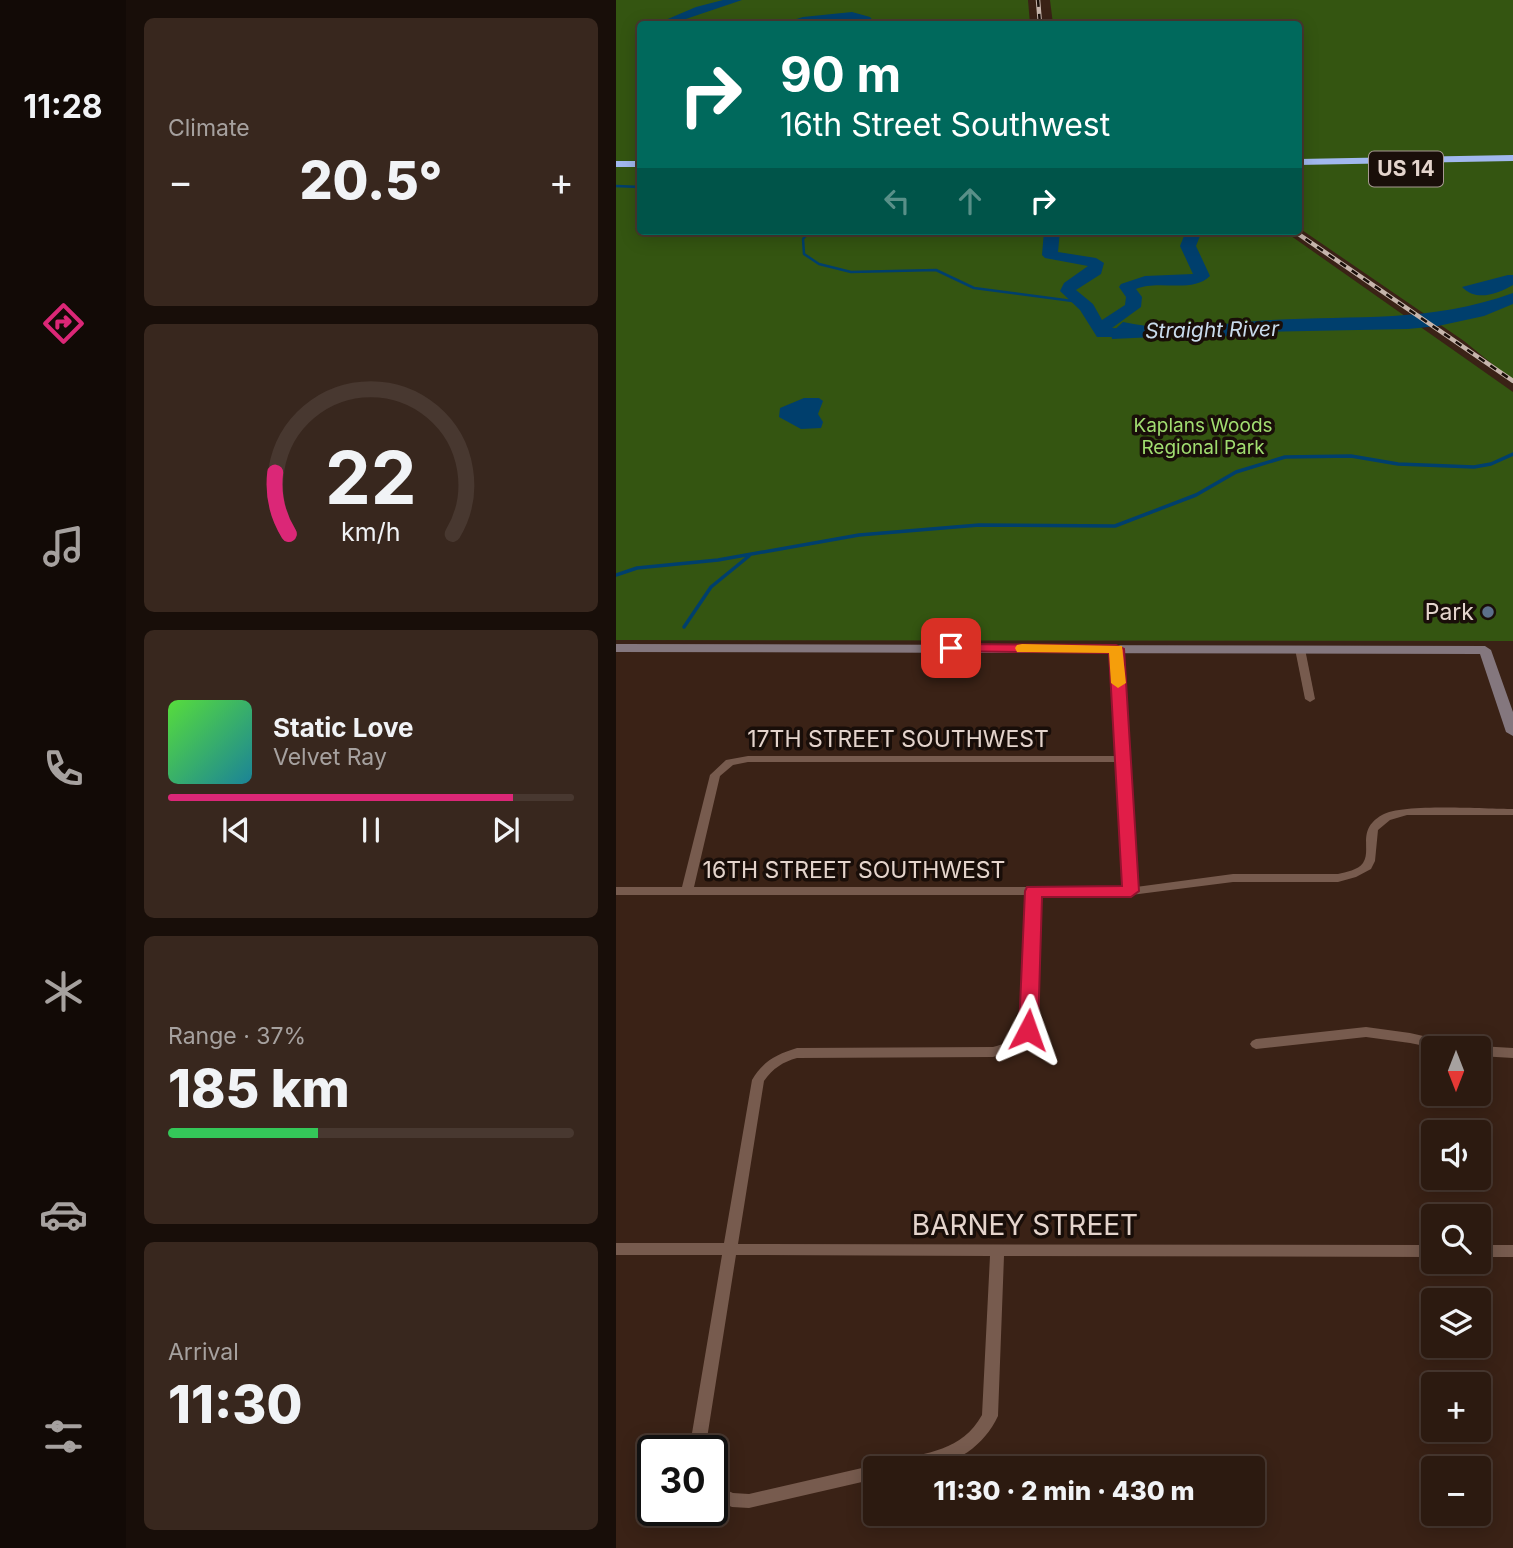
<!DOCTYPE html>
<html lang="en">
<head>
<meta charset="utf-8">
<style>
  :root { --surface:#2c1a10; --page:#38271e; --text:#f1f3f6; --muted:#a6a19f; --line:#483830; --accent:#db2777 }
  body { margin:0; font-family:Inter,sans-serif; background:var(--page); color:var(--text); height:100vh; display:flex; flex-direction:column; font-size:26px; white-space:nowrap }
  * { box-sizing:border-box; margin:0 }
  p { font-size:23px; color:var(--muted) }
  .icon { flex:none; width:38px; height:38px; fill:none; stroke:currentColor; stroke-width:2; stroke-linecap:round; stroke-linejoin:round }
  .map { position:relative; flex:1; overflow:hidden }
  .details { display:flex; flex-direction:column; gap:18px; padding:18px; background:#180e09; width:490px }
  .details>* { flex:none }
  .top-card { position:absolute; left:21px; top:21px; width:665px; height:214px; border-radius:7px; box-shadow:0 4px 18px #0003,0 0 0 2px var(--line); background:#00695c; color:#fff; overflow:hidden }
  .needle { width:46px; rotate:180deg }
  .tools { position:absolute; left:805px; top:1036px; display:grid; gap:14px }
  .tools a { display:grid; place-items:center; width:70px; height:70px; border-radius:7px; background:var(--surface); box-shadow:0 4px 18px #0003,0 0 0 2px var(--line); font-size:35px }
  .speed { position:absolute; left:21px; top:1435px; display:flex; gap:14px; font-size:35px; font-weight:700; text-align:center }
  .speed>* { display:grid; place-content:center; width:91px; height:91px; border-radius:50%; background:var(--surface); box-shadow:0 4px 18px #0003,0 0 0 2px var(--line); line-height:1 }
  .speed .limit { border:4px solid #111; border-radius:10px; background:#fff; color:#111 }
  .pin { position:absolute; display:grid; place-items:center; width:60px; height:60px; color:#fff; margin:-30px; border-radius:14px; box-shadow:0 4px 10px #0006 }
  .me { position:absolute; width:77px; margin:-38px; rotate:4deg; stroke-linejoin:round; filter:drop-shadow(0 0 5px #0008) }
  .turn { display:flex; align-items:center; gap:24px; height:147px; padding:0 28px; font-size:32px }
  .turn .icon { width:91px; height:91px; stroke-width:2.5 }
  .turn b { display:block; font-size:49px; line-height:60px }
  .lanes { display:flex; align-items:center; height:66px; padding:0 28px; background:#0003; justify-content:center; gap:35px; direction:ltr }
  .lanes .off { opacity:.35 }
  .big { font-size:52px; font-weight:800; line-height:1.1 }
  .details .tile { flex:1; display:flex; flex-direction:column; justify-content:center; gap:10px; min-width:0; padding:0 24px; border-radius:10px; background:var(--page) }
  .details .dial { align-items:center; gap:0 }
  .dial svg { height:182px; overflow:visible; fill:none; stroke:var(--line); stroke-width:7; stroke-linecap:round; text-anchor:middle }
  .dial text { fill:var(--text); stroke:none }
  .song { display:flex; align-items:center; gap:21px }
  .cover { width:84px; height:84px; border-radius:10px; background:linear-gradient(135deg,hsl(110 70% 55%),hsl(190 70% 35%)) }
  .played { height:7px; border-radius:4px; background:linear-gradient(90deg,var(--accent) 85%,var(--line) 85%) }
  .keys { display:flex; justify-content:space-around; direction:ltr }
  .heat { display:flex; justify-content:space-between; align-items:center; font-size:38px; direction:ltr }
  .charge { height:10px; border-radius:5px; background:linear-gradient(90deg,#34c759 37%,var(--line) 0) }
  .trip { position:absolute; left:247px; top:1456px; width:402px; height:70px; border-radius:7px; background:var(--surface); box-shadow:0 4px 18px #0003,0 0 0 2px var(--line); font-weight:800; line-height:70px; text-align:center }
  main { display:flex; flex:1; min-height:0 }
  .tab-bar { display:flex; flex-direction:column; width:126px; justify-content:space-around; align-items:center; background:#120a06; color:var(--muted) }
  .tab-bar .icon { width:49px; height:49px }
  .tab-bar .active { color:var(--accent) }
  .tab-bar b { font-size:32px; color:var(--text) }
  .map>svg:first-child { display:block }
</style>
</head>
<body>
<main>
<nav class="tab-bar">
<b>11:28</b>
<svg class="icon active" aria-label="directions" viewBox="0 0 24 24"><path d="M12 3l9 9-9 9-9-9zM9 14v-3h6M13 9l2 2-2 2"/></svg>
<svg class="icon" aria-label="music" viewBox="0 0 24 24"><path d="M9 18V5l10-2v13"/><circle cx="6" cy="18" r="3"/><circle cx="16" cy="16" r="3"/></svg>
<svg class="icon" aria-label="phone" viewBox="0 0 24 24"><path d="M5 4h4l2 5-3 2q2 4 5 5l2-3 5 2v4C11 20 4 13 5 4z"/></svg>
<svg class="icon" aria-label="climate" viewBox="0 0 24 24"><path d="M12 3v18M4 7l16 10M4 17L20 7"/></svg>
<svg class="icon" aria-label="car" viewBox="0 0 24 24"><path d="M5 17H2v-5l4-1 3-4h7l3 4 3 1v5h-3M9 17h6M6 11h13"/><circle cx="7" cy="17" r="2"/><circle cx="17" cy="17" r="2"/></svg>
<svg class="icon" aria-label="filters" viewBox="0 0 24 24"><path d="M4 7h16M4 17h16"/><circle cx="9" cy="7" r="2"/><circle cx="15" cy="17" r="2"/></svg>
</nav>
<section class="details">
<div class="tile"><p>Climate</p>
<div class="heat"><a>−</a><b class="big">20.5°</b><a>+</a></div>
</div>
<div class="tile dial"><svg viewBox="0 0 100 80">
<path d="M14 69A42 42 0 1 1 86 69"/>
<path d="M14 69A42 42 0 0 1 8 42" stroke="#db2777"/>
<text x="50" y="56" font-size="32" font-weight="700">22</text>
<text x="50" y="72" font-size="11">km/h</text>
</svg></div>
<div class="tile">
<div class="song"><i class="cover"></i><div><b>Static Love</b><p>Velvet Ray</p></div></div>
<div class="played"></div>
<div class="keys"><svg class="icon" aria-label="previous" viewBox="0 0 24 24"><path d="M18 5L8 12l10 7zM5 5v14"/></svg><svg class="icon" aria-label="pause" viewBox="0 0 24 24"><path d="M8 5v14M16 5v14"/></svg><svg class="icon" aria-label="next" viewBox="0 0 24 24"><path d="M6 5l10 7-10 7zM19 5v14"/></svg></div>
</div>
<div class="tile"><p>Range · 37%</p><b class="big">185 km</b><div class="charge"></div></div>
<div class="tile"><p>Arrival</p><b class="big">11:30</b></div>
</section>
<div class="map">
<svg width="897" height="1548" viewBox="0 0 897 1548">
  <rect width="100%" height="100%" fill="#3a2216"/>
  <g fill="#345511">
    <polygon points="0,0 412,0 414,24 24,24 24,231 668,231 897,392 897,641 0,640"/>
    <polygon points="434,0 897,0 897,381 848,341 683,228 682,24 437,24"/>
  </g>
  <g fill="#003f6d">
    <path d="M 236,12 L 254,17 L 258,22 L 256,24 L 234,24 L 233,20 C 210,16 187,25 164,24 L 187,17 Z"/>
    <path d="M 892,275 L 897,275 L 897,285 C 881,294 860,302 846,287 Z"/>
    <path d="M 897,293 L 897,304 L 868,316 L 822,326 L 792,329 L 647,332 L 585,339 L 561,336 L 496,339 L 495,333 L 507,322 C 554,333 607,323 655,320 C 741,315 814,323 897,293 Z"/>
    <polygon points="188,398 203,398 207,401 202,414 207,422 205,428 185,429 163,417 164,408"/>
  </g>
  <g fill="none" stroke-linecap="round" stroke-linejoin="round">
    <g stroke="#003f6d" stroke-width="2.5">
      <polyline points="0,186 24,187"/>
      <polyline points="194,231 187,239 188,254 203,264 235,272 320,270 358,288 464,302"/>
    </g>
    <g stroke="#003f6d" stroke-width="3.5">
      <polyline points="0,575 21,568 102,560 243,535 363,525 499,526 580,495 620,472 669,457 735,456 782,464 858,467 875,464 897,454"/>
      <polyline points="68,627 95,587 133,556"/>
    </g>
    <g fill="#003f6d" fill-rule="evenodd">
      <polygon points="107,0 126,0 55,24 40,24 80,7"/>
      <path d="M 428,231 L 444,231 L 442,252 L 480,258 L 488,263 L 485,274 L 460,290 L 477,304 L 486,320 L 509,305 L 510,297 L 503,287 L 505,284 L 529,276 L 577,274 L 564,246 L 570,231 L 586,231 L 580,246 L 594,276 C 576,294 542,279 520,289 L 526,297 L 525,307 L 496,328 L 535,329 L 537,333 L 535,337 L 481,337 L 464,310 L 444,291 L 448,283 L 472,266 L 429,258 L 426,255 Z"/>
    </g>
    <g fill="#775b4e" fill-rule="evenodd">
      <path d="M 501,646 L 506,649 L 520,887 L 617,874 L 722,874 C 730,872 742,870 747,863 C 756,849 740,830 766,815 C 786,803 870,809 897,809 L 897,815 L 791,815 L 774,820 L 762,830 L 759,861 L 755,869 L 740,877 L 722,882 L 617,882 L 515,895 L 423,895 L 420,1021 C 414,1043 398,1051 377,1057 L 181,1058 C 167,1062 157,1068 148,1081 L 122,1244 L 817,1245 L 817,1257 L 388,1256 L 382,1416 C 368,1446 340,1465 306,1468 C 293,1469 279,1468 266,1468 L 268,1463 L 274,1461 C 311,1453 346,1451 366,1415 L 374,1256 L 120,1255 L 89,1451 L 73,1451 L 106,1255 L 0,1255 L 0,1243 L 108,1243 L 136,1080 C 147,1061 161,1054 181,1048 L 377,1047 C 392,1043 403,1036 408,1021 L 411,895 L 0,895 L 0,887 L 66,887 L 94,775 L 110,760 L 132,756 L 502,756 L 496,649 ZM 132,762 L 502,762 L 509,887 L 78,887 L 104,776 L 117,765 Z"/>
      <polygon points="684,646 689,649 699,699 694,702 689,699 679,649"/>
      <polygon points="750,1027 794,1033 838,1043 842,1045 844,1048 819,1048 794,1043 750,1037 640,1049 636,1047 634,1044 636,1041 640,1039"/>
      <polygon points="863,1046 897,1048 897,1058 863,1056 863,1048 858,1048"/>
      <rect x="863" y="1245" width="34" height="12"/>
      <polygon points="259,1465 265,1468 259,1468 259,1479 133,1508 116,1507 96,1499 96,1484 117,1493 133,1494"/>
    </g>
    <polygon fill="#84777e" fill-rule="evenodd" points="0,644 869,646 875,650 897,712 897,736 890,732 864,654 0,652"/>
    <g fill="#a1b8ef" fill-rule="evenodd">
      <polygon points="897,155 897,161 682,165 682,159"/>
      <rect x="0" y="161" width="24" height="6"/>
    </g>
    <defs>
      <g id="rail">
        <polyline points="422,0 424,24"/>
        <polyline points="678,231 897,381"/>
      </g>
    </defs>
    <use href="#rail" stroke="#c6b5ac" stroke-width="4.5"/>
    <use href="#rail" stroke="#190e09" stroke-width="2.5" stroke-dasharray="7" stroke-linecap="butt"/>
  </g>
  <polygon fill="#e11d48" stroke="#92132f" stroke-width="2" points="335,644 500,645 508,649 523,891 515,897 426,897 422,1030 419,1034 406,1034 403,1030 409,891 411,887 506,886 493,653 330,651 328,648"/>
  <polygon fill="#f59e0b" points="406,644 506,646 510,683 502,688 495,683 493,653 401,652 399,648 401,645"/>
  <circle fill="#5c6f8a" stroke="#190e09" stroke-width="2.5" cx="872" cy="612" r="7"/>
  <g text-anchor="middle" stroke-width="7" stroke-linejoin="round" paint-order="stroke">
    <g font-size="19" fill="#a1dd70" stroke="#190e09">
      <text x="587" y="432">Kaplans Woods<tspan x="587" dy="22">Regional Park</tspan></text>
    </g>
    <rect fill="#190e09" stroke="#a79992" stroke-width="2" x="753" y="151.5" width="74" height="35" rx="5"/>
    <g font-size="21" font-weight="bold" fill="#e4d4cc">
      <text x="790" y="176">US 14</text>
    </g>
    <g font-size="21" font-style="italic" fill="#c9dbec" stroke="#190e09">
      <text transform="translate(596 330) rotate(-1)" y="7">Straight River</text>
    </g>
    <g font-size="23" fill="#e4d4cc" stroke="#190e09" text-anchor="end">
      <text x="858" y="620">Park</text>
    </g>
    <g font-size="23" fill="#e4d4cc" stroke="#190e09">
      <text x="282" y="747">17TH STREET SOUTHWEST</text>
      <text x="238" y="878">16TH STREET SOUTHWEST</text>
    </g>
    <g font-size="28" fill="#e4d4cc" stroke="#190e09">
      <text x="409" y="1235">BARNEY STREET</text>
    </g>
  </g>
</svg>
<div class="tools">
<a><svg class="needle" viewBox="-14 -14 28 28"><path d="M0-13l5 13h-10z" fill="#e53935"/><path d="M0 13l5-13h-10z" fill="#a6a19f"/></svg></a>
<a><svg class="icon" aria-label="sound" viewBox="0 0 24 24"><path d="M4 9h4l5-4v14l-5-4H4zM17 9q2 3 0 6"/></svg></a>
<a><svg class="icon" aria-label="search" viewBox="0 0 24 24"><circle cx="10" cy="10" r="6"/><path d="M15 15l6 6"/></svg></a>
<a><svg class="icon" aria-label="layers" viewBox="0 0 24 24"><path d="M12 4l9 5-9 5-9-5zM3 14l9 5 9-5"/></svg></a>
<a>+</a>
<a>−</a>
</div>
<div class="speed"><div class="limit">30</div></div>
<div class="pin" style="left:335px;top:648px;background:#d93025"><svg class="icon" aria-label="arrive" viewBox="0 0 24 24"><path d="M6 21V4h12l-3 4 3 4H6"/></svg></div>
<svg class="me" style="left:412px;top:1030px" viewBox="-20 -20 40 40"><path d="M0-17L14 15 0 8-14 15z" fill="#e11d48" stroke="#fff" stroke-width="4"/></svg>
<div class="trip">11:30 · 2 min · 430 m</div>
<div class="top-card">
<div class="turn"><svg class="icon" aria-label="right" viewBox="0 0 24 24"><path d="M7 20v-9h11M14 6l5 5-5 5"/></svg><div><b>90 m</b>16th Street Southwest</div></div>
<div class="lanes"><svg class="icon off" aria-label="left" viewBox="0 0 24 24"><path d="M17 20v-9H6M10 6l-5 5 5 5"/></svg><svg class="icon off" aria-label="ahead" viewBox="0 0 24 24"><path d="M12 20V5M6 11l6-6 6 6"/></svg><svg class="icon" aria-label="right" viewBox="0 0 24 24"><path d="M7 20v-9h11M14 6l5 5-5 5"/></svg></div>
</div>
</div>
</main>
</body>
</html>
